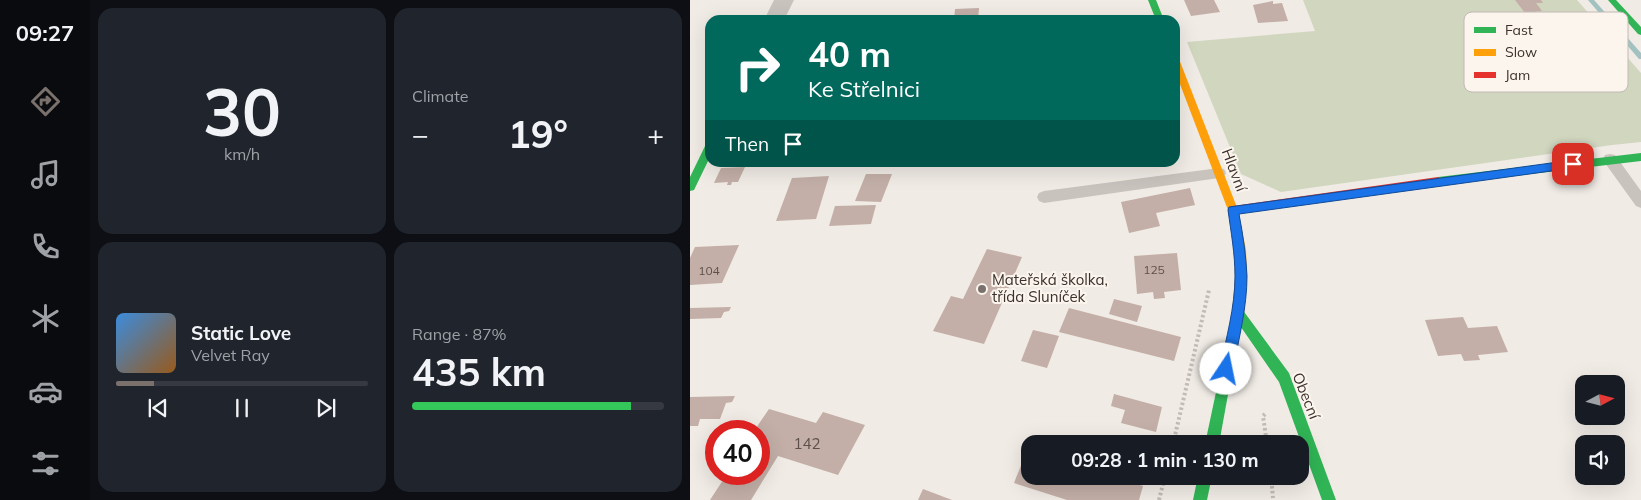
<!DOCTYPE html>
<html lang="en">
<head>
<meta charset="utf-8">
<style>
  :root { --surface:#171b24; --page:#20242c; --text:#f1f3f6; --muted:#9ea1a6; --line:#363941; --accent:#7a716c }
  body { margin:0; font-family:Mulish,sans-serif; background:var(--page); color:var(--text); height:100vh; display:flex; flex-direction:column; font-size:19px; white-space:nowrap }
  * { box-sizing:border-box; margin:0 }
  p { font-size:16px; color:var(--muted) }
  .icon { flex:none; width:28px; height:28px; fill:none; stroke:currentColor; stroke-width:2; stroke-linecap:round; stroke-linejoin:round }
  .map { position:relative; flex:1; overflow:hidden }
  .details { display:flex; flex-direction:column; gap:8px; padding:8px; background:#0d0f14; width:600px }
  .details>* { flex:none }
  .hud { position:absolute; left:15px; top:15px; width:475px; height:152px; border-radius:15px; box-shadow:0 5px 20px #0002; background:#00695c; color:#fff; overflow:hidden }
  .needle { width:32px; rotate:83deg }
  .buttons { position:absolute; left:885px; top:375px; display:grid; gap:10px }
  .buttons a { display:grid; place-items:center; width:50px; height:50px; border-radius:10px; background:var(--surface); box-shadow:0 5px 20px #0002; font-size:25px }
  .speed { position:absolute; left:15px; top:420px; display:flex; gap:10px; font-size:25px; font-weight:700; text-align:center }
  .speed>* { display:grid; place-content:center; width:65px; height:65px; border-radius:50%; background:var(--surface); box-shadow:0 5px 20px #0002; line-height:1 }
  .speed .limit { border:8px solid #d22; background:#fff; color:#111 }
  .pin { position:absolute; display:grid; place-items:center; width:42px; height:42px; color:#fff; margin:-21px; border-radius:10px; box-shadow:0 2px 8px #0006 }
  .me { position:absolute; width:55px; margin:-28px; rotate:11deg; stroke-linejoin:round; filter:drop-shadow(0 0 4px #0008) }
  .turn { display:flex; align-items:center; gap:18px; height:105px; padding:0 20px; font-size:22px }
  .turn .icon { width:65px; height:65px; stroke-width:2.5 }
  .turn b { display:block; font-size:35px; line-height:42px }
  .then { display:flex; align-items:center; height:48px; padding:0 20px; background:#0003; gap:10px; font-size:19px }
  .big { font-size:38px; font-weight:700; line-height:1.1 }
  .details .widget { flex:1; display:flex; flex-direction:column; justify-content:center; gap:8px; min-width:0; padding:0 18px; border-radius:15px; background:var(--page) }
  .details .dial { align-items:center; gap:0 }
  .dial b { font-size:65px; line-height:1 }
  .song { display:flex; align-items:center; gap:15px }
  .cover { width:60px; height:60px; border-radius:8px; background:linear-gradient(135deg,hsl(210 70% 55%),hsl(30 70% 35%)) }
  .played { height:5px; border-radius:2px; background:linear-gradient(90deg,var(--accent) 15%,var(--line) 15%) }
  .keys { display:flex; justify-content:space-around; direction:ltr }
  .heat { display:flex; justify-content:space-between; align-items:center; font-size:28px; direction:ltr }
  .charge { height:8px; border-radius:4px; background:linear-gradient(90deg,#34c759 87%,var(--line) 0) }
  .details .tiles { flex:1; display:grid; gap:8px; grid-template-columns:repeat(2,1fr) }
  .trip { position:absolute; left:331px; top:435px; width:288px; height:50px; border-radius:15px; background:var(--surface); box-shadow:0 5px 20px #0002; font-weight:700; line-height:50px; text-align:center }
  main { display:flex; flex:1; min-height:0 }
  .dock { display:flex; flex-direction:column; width:90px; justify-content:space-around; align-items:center; background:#090b0e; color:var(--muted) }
  .dock .icon { width:35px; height:35px }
  .dock .on { color:var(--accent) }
  .dock b { font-size:22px; color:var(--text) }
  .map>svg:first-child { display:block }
</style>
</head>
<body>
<main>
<nav class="dock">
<b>09:27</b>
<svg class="icon on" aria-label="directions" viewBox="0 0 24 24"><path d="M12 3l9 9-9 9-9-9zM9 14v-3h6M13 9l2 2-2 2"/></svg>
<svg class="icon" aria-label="music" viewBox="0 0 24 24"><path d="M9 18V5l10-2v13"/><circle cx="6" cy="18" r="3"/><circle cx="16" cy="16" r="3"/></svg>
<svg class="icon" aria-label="phone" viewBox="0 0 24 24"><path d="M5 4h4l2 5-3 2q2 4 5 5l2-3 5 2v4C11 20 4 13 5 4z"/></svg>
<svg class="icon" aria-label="climate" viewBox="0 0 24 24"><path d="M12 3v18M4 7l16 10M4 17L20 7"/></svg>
<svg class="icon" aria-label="car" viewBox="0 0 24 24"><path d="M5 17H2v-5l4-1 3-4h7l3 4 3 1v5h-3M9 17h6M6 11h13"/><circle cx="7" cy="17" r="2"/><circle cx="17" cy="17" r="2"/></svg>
<svg class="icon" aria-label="filters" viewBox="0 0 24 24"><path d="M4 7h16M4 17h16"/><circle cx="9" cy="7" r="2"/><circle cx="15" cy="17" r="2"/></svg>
</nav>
<section class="details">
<div class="tiles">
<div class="widget dial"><b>30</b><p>km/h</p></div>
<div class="widget"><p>Climate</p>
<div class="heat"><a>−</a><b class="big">19°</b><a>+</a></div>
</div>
<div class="widget">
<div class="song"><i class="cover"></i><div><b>Static Love</b><p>Velvet Ray</p></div></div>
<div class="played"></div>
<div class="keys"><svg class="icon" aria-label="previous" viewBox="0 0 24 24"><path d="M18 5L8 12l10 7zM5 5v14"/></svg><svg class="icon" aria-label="pause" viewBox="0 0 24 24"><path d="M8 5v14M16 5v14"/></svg><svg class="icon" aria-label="next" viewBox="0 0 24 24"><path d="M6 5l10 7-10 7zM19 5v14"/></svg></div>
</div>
<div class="widget"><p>Range · 87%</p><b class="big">435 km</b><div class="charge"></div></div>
</div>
</section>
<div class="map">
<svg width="951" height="500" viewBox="0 0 951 500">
  <rect width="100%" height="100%" fill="#f0ebe5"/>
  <polygon fill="#d1d6bf" points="613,0 887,0 951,73 951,142 922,145 591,192 551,174 497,42 625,31"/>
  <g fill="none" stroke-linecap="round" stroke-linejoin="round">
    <polygon fill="#a1c2c1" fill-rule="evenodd" points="898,0 904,0 951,53 951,59 949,59"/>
  </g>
  <g fill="#c3afa7">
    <polygon points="494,0 524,0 530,12 501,16"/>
    <polygon points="825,0 851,0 853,3 846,3 852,11 835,13"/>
    <polygon points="583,1 583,4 592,3 598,21 568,23 563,5"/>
    <polygon points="289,8 288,20 264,20 265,9"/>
    <polygon points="55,167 48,182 42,182 41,185 37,185 38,182 24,183 31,168"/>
    <polygon points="176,174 202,174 191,202 165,201"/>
    <polygon points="139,176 126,219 86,221 102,178"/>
    <polygon points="500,188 505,205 466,213 470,226 439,233 431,202"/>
    <polygon points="186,205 181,224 139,226 145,206"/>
    <polygon points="49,245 32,283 0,285 0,258 5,247"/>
    <polygon points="297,249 332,257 294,344 243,331 261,296 273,299"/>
    <polygon points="487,253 491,290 474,292 475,298 464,299 463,292 447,294 444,256"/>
    <polygon points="424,299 452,306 447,322 419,314"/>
    <polygon points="41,307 39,311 34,312 31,318 0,319 0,308"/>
    <polygon points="379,308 491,337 484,361 369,332"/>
    <polygon points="773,317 778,328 807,326 818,352 788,355 790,360 774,361 771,354 748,356 735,320"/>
    <polygon points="343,330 369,336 357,368 331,361"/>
    <polygon points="424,394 472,407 466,432 431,423 435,410 421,406"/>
    <polygon points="45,396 42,402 36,403 30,419 10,419 8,426 0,426 0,397"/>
    <polygon points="79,409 126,423 133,412 175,425 148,475 88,456 61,500 20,500 37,474 69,474 69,431 64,431"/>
    <polygon points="337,450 340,451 340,476 423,476 453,486 449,500 377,500 324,483"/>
    <polygon points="233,489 262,500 228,500"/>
  </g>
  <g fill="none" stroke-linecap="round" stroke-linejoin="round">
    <g stroke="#c2bbb6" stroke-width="4" stroke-dasharray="2.5 2.5" stroke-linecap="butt">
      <polyline points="575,414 573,416 577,444"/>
      <polyline points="483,444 519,290"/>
      <polyline points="581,476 583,498"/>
      <polyline points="469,500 475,476"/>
    </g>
    <g fill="#c9c3be" fill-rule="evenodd">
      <polygon points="920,154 925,155 951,191 951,208 946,206 915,163 913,159 915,155"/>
      <polygon points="529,168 534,169 536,173 534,177 529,178 354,203 349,201 347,197 349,193 354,191"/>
    </g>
    <polygon fill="#c9c3be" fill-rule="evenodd" points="84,0 104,0 94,20 74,20"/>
    <g fill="#30b455" fill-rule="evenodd">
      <polygon points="458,0 466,0 474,20 466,20"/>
      <polygon points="918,0 926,0 951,27 951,35 948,34"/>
      <polygon points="20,143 20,157 4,190 0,191 0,177 16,144"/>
      <polygon points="951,153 951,161 748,185 743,181 748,177"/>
      <polygon points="548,307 552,309 599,373 646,500 632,500 589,382 544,317 542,313 544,309"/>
      <polygon points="535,372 540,373 541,378 529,444 515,444 529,378 530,373"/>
      <polygon points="508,476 522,476 517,500 503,500"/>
    </g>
    <polygon fill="#ff9f0a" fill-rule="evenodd" points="485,56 489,59 548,210 556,250 557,278 554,313 540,383 535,384 530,383 529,378 542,313 545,278 544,250 538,210 485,71"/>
    <polygon fill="#e5322d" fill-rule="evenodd" points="748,177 753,181 748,185 543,214 539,213 538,210 539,207 543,206"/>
  </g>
  <path fill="#1a73e8" stroke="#114b97" d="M 883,160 L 888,164 L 883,168 L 549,214 C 553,235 556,255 557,276 C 557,307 549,338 543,369 L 541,373 L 536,375 L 532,373 L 530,369 C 536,338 545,308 545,276 C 545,254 541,232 538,210 L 539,207 Z"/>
  <circle fill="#7a716c" stroke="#fbf5ee" stroke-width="2" cx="292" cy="289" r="5"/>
  <g text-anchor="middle" stroke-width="4" stroke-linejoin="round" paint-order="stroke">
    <g font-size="12" fill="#5d504a">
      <text x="464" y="274">125</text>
      <text x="19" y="275">104</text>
    </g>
    <g font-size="15" fill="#3b302b" stroke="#fbf5ee">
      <text transform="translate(544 170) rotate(69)" y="5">Hlavní</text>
      <text transform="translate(616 396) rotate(68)" y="5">Obecní</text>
    </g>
    <g font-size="15" fill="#3b302b" stroke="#fbf5ee" text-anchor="start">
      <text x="302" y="285">Mateřská školka,<tspan x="302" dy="17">třída Sluníček</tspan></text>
    </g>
    <g font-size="15" fill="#5d504a">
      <text x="117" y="449">142</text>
    </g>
  </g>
  <rect x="774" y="12" width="164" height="80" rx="8" fill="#fbf5ee" stroke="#c1bab4" stroke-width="1"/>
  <rect x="784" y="27" width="22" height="6" fill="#30b455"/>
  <rect x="784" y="49" width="22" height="7" fill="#ff9f0a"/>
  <rect x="784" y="72" width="22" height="6" fill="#e5322d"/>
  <g font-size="14" fill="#3b302b">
    <text x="815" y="35">Fast</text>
    <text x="815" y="57">Slow</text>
    <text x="815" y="80">Jam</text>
  </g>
</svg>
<div class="buttons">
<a><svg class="needle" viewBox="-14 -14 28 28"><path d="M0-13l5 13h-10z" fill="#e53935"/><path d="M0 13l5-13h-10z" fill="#9ea1a6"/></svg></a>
<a><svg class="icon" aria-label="sound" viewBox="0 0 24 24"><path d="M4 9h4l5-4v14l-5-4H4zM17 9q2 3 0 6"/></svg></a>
</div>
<div class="speed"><div class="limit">40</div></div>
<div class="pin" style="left:883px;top:164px;background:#d93025"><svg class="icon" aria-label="arrive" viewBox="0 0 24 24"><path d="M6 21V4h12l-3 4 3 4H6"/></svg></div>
<svg class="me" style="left:536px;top:369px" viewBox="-20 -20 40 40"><circle r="19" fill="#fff"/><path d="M0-13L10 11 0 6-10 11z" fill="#1a73e8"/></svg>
<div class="trip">09:28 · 1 min · 130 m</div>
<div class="hud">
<div class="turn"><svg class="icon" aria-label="right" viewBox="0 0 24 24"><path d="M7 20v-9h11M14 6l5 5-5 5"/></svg><div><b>40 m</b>Ke Střelnici</div></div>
<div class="then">Then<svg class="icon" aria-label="arrive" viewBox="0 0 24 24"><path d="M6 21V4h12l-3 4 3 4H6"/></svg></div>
</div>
</div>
</main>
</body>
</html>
